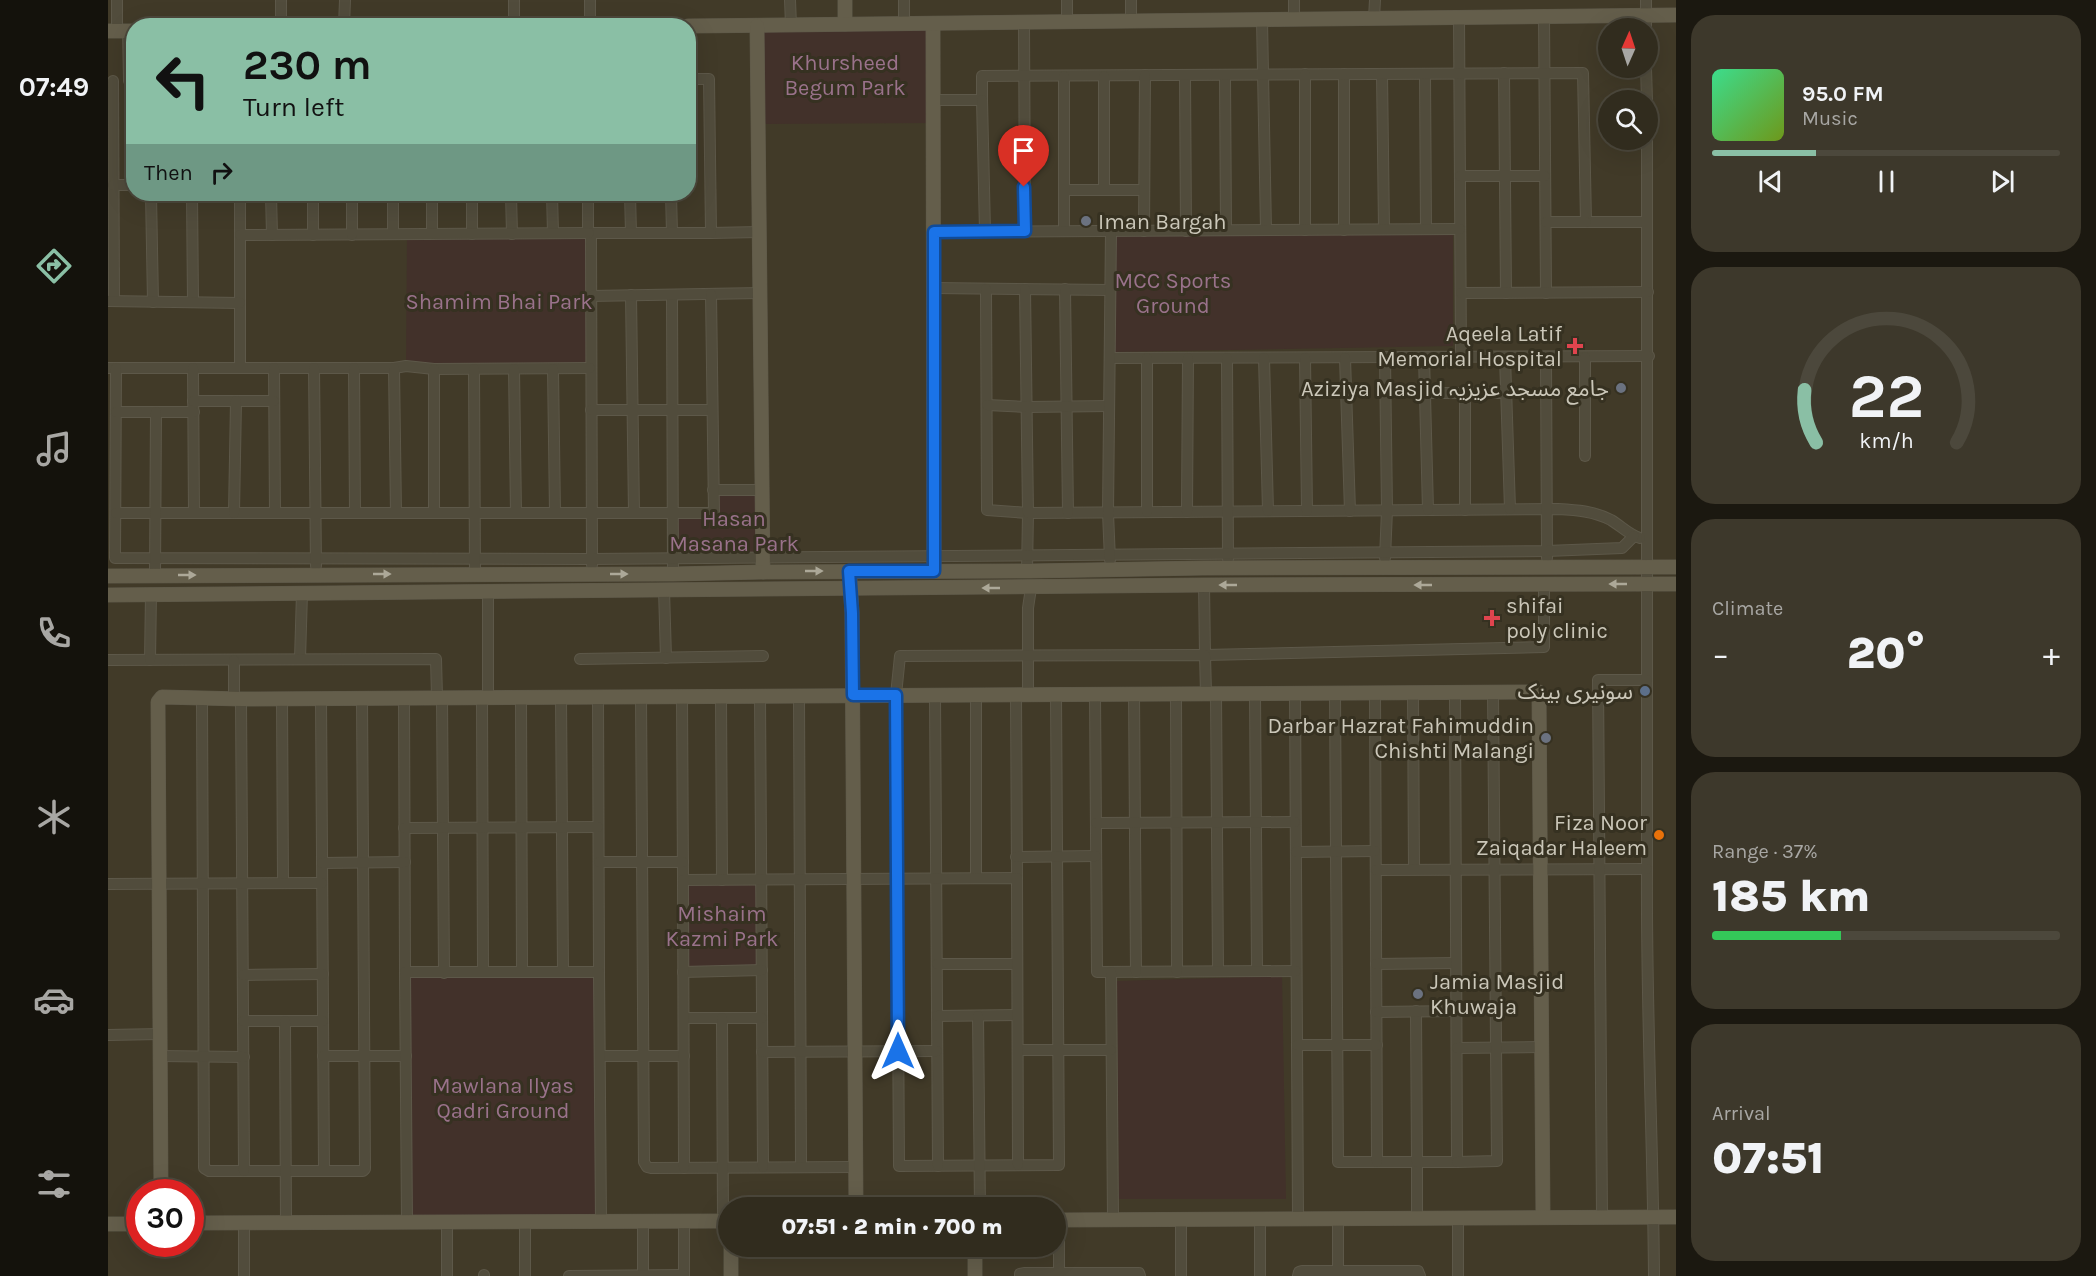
<!DOCTYPE html>
<html lang="en">
<head>
<meta charset="utf-8">
<style>
  :root { --surface:#312c1e; --page:#3d382b; --text:#f1f3f6; --muted:#a8a7a4; --line:#4c483c; --accent:#8abfa5 }
  body { margin:0; font-family:Karla,"Noto Sans Arabic",sans-serif; background:var(--page); color:var(--text); height:100vh; display:flex; flex-direction:column; font-size:22px; white-space:nowrap }
  * { box-sizing:border-box; margin:0 }
  p { font-size:20px; color:var(--muted) }
  .icon { flex:none; width:33px; height:33px; fill:none; stroke:currentColor; stroke-width:2; stroke-linecap:round; stroke-linejoin:round }
  .map { position:relative; flex:1; overflow:hidden }
  .drawer { display:flex; flex-direction:column; gap:15px; padding:15px; background:#1b1810; width:420px }
  .drawer>* { flex:none }
  .hud { position:absolute; left:18px; top:18px; width:570px; height:183px; border-radius:24px; box-shadow:0 6px 24px #0002,0 0 0 2px var(--line); background:#8abfa5; color:#111; overflow:hidden }
  .needle { width:39px; rotate:3deg }
  .fabs { position:absolute; left:1490px; top:18px; display:grid; gap:12px }
  .fabs a { display:grid; place-items:center; width:60px; height:60px; border-radius:50%; background:var(--surface); box-shadow:0 6px 24px #0002,0 0 0 2px var(--line); font-size:30px }
  .speed { position:absolute; left:18px; top:1179px; display:flex; gap:12px; font-size:30px; font-weight:700; text-align:center }
  .speed>* { display:grid; place-content:center; width:78px; height:78px; border-radius:50%; background:var(--surface); box-shadow:0 6px 24px #0002,0 0 0 2px var(--line); line-height:1 }
  .speed .limit { border:9px solid #d22; background:#fff; color:#111 }
  .pin { position:absolute; display:grid; place-items:center; width:51px; height:51px; color:#fff; margin:-62px -26px; border-radius:50% 50% 50% 0; rotate:-45deg; box-shadow:0 0 6px #0007 }
  .pin .icon { rotate:45deg }
  .me { position:absolute; width:66px; margin:-33px; rotate:0deg; stroke-linejoin:round; filter:drop-shadow(0 0 4px #0008) }
  .turn { display:flex; align-items:center; gap:21px; height:126px; padding:0 18px; font-size:27px }
  .turn .icon { width:78px; height:78px; stroke-width:2.5 }
  .turn b { display:block; font-size:42px; line-height:51px }
  .then { display:flex; align-items:center; height:57px; padding:0 18px; background:#0003; gap:12px; font-size:22px }
  .big { font-size:45px; font-weight:800; line-height:1.1 }
  .drawer .widget { flex:1; display:flex; flex-direction:column; justify-content:center; gap:9px; min-width:0; padding:0 21px; border-radius:24px; background:var(--page) }
  .drawer .dial { align-items:center; gap:0 }
  .dial svg { height:156px; overflow:visible; fill:none; stroke:var(--line); stroke-width:7; stroke-linecap:round; text-anchor:middle }
  .dial text { fill:var(--text); stroke:none }
  .song { display:flex; align-items:center; gap:18px }
  .cover { width:72px; height:72px; border-radius:9px; background:linear-gradient(135deg,hsl(150 70% 55%),hsl(80 70% 35%)) }
  .played { height:6px; border-radius:3px; background:linear-gradient(90deg,var(--accent) 30%,var(--line) 30%) }
  .keys { display:flex; justify-content:space-around; direction:ltr }
  .heat { display:flex; justify-content:space-between; align-items:center; font-size:33px; direction:ltr }
  .charge { height:9px; border-radius:4px; background:linear-gradient(90deg,#34c759 37%,var(--line) 0) }
  .trip { position:absolute; left:610px; top:1197px; width:348px; height:60px; border-radius:30px; background:var(--surface); box-shadow:0 6px 24px #0002,0 0 0 2px var(--line); font-weight:800; line-height:60px; text-align:center }
  main { display:flex; flex:1; min-height:0 }
  .menu { display:flex; flex-direction:column; width:108px; justify-content:space-around; align-items:center; background:#14120c; color:var(--muted) }
  .menu .icon { width:42px; height:42px }
  .menu .selected { color:var(--accent) }
  .menu b { font-size:27px; color:var(--text) }
  .map>svg:first-child { display:block }
</style>
</head>
<body>
<main>
<nav class="menu">
<b>07:49</b>
<svg class="icon selected" aria-label="directions" viewBox="0 0 24 24"><path d="M12 3l9 9-9 9-9-9zM9 14v-3h6M13 9l2 2-2 2"/></svg>
<svg class="icon" aria-label="music" viewBox="0 0 24 24"><path d="M9 18V5l10-2v13"/><circle cx="6" cy="18" r="3"/><circle cx="16" cy="16" r="3"/></svg>
<svg class="icon" aria-label="phone" viewBox="0 0 24 24"><path d="M5 4h4l2 5-3 2q2 4 5 5l2-3 5 2v4C11 20 4 13 5 4z"/></svg>
<svg class="icon" aria-label="climate" viewBox="0 0 24 24"><path d="M12 3v18M4 7l16 10M4 17L20 7"/></svg>
<svg class="icon" aria-label="car" viewBox="0 0 24 24"><path d="M5 17H2v-5l4-1 3-4h7l3 4 3 1v5h-3M9 17h6M6 11h13"/><circle cx="7" cy="17" r="2"/><circle cx="17" cy="17" r="2"/></svg>
<svg class="icon" aria-label="filters" viewBox="0 0 24 24"><path d="M4 7h16M4 17h16"/><circle cx="9" cy="7" r="2"/><circle cx="15" cy="17" r="2"/></svg>
</nav>
<div class="map">
<svg width="1568" height="1276" viewBox="0 0 1568 1276">
  <rect width="100%" height="100%" fill="#413a28"/>
  <g fill="#42312a">
    <polygon points="825,25 825,123 650,124 649,26"/>
    <polygon points="299,235 483,237 482,368 298,366"/>
    <polygon points="1006,235 1345,235 1345,346 1006,352"/>
    <polygon points="608,491 650,492 651,556 568,556 567,515 607,514"/>
    <polygon points="575,880 653,880 654,970 575,972"/>
    <polygon points="301,973 489,974 490,1222 301,1222"/>
    <polygon points="1174,976 1178,1199 1011,1199 1009,981"/>
  </g>
  <g fill="none" stroke-linecap="round" stroke-linejoin="round">
    <defs>
      <g id="street">
        <polyline points="406,0 406,26"/>
        <polyline points="682,0 683,25"/>
        <polyline points="1023,0 1023,21"/>
        <polyline points="1538,0 1538,28"/>
        <polyline points="1436,16 1438,293"/>
        <polyline points="1351,17 1353,357"/>
        <polyline points="1266,18 1267,0"/>
        <polyline points="1186,19 1186,0"/>
        <polyline points="1154,20 1158,230"/>
        <polyline points="959,22 959,0"/>
        <polyline points="796,23 796,0"/>
        <polyline points="916,23 917,231"/>
        <polyline points="173,26 173,0"/>
        <polyline points="236,26 237,0"/>
        <polyline points="482,26 482,0"/>
        <polyline points="9,31 9,0"/>
        <polyline points="20,31 21,81"/>
        <polyline points="1538,68 1539,100"/>
        <polyline points="1396,73 1398,293"/>
        <polyline points="1236,74 1236,230"/>
        <polyline points="1274,74 1276,229"/>
        <polyline points="1317,74 1318,229"/>
        <polyline points="1077,75 1078,231"/>
        <polyline points="1117,75 1118,230"/>
        <polyline points="580,79 601,79 603,233 651,232"/>
        <polyline points="5,81 6,301"/>
        <polyline points="826,100 874,100 874,76 1475,73 1478,222 1539,222"/>
        <polyline points="874,100 877,232"/>
        <path d="M 1539,140 C 1540,383 1540,627 1539,871 C 1538,1006 1545,1141 1546,1276"/>
        <polyline points="1352,176 1437,176"/>
        <polyline points="5,185 26,185"/>
        <polyline points="996,189 996,76"/>
        <polyline points="956,190 1036,190"/>
        <polyline points="43,194 45,302"/>
        <polyline points="84,194 85,302"/>
        <polyline points="132,194 132,368"/>
        <polyline points="163,194 164,235"/>
        <polyline points="205,194 205,235"/>
        <polyline points="285,194 285,234"/>
        <polyline points="324,194 324,234"/>
        <polyline points="364,194 364,234"/>
        <polyline points="403,194 404,234"/>
        <polyline points="444,194 445,233"/>
        <polyline points="480,194 480,233 483,237 484,565"/>
        <polyline points="522,194 523,233"/>
        <polyline points="563,194 564,233"/>
        <polyline points="1438,222 1478,222"/>
        <polyline points="1197,230 1197,74"/>
        <polyline points="956,231 956,76"/>
        <polyline points="1036,231 1037,75"/>
        <polyline points="826,232 1352,229"/>
        <polyline points="480,233 603,233"/>
        <polyline points="132,235 481,233"/>
        <polyline points="244,235 244,194"/>
        <polyline points="826,288 1002,290"/>
        <polyline points="878,289 879,510 920,513 919,571"/>
        <path d="M 917,289 L 920,513 L 1450,509 C 1468,510 1486,511 1503,520 C 1513,526 1521,535 1532,538"/>
        <polyline points="957,289 960,513"/>
        <polyline points="1353,293 1540,292"/>
        <polyline points="523,295 526,513"/>
        <polyline points="564,295 565,574"/>
        <polyline points="483,296 652,293"/>
        <polyline points="0,301 132,303"/>
        <polyline points="1316,357 1320,510"/>
        <polyline points="1397,357 1402,509"/>
        <polyline points="1438,357 1439,558"/>
        <polyline points="1002,358 1541,356"/>
        <polyline points="1119,358 1120,559"/>
        <polyline points="1156,358 1160,511"/>
        <polyline points="1197,358 1199,511"/>
        <polyline points="1237,358 1242,511"/>
        <polyline points="1277,358 1279,510 1277,558"/>
        <polyline points="0,368 286,368 298,366 326,369 482,368"/>
        <polyline points="8,368 7,558 483,559 1439,551 1514,548 1526,536"/>
        <polyline points="85,368 86,513"/>
        <polyline points="166,368 167,513"/>
        <polyline points="206,368 208,566"/>
        <polyline points="246,368 247,513"/>
        <polyline points="286,368 288,513"/>
        <polyline points="326,369 326,513"/>
        <polyline points="366,369 367,574"/>
        <polyline points="406,369 408,513"/>
        <polyline points="445,369 447,513"/>
        <polyline points="1317,393 1398,393"/>
        <polyline points="1357,393 1357,510"/>
        <polyline points="85,401 166,401"/>
        <polyline points="879,405 919,407 1001,406"/>
        <polyline points="483,410 604,410"/>
        <polyline points="8,412 86,412"/>
        <polyline points="1477,456 1477,357"/>
        <polyline points="605,490 653,490"/>
        <polyline points="1039,512 1039,358"/>
        <polyline points="1079,512 1080,358"/>
        <polyline points="8,513 606,513 603,294"/>
        <polyline points="126,513 128,401"/>
        <polyline points="1002,560 1000,513 1003,231"/>
        <polyline points="47,575 48,412"/>
        <polyline points="1096,585 1097,655 1436,647 1436,585"/>
        <polyline points="556,590 558,658"/>
        <polyline points="192,659 194,593"/>
        <polyline points="472,659 655,656"/>
        <polyline points="0,660 328,659 329,697"/>
        <polyline points="42,660 43,594"/>
        <polyline points="126,660 126,698"/>
        <polyline points="1305,692 1306,869"/>
        <polyline points="1108,693 1110,971"/>
        <polyline points="1147,693 1149,971"/>
        <polyline points="1187,693 1190,1218"/>
        <polyline points="1227,693 1230,1162 1309,1162 1309,1218"/>
        <polyline points="1267,693 1269,1162"/>
        <polyline points="908,694 909,878"/>
        <polyline points="920,694 920,608 923,588"/>
        <polyline points="948,694 951,1165 791,1166 788,695 792,656 1097,655 1098,693"/>
        <polyline points="987,694 989,972 1188,971"/>
        <polyline points="1026,694 1028,972"/>
        <polyline points="1068,694 1069,972"/>
        <polyline points="691,695 693,1167"/>
        <polyline points="827,695 830,1166"/>
        <polyline points="533,696 536,1162 539,1167 543,1168 748,1167"/>
        <polyline points="574,696 575,880"/>
        <polyline points="613,696 614,880"/>
        <polyline points="652,696 655,1167"/>
        <polyline points="334,697 336,973"/>
        <polyline points="374,697 375,972"/>
        <polyline points="380,697 380,592"/>
        <polyline points="413,697 414,972"/>
        <polyline points="453,697 455,972"/>
        <polyline points="490,697 491,972"/>
        <polyline points="174,698 175,883"/>
        <polyline points="213,698 216,1171"/>
        <polyline points="296,698 297,972"/>
        <polyline points="94,699 96,1168 101,1171 255,1171 257,1169 254,698"/>
        <polyline points="133,699 136,1171"/>
        <polyline points="988,823 1187,822"/>
        <polyline points="296,828 490,827"/>
        <polyline points="1188,852 1267,851"/>
        <polyline points="908,857 988,856"/>
        <polyline points="491,862 575,862"/>
        <polyline points="214,863 297,862"/>
        <polyline points="1268,870 1539,869"/>
        <polyline points="868,878 868,694"/>
        <polyline points="0,884 214,883"/>
        <polyline points="829,964 909,964"/>
        <polyline points="1268,964 1348,963"/>
        <polyline points="575,972 654,970"/>
        <polyline points="1003,972 1005,1219"/>
        <polyline points="135,975 215,974"/>
        <polyline points="1308,1011 1309,1162 1349,1162 1347,692"/>
        <polyline points="1268,1012 1349,1011"/>
        <polyline points="829,1016 909,1015"/>
        <polyline points="870,1016 872,1208"/>
        <polyline points="576,1018 654,1018"/>
        <polyline points="614,1018 615,1221"/>
        <polyline points="135,1021 215,1021"/>
        <polyline points="177,1021 178,1223"/>
        <polyline points="0,1035 52,1034"/>
        <polyline points="1189,1045 1269,1045"/>
        <polyline points="1349,1048 1433,1047"/>
        <polyline points="910,1050 1003,1050"/>
        <polyline points="654,1052 829,1051"/>
        <polyline points="52,1056 136,1057"/>
        <polyline points="215,1056 298,1056"/>
        <polyline points="492,1056 576,1056"/>
        <polyline points="1349,1162 1389,1161 1385,692"/>
        <polyline points="576,1168 575,880 909,878 910,1165"/>
        <polyline points="1494,1217 1490,680 1539,680"/>
        <polyline points="1230,1218 1230,1276"/>
        <polyline points="1350,1218 1350,1276"/>
        <polyline points="1073,1219 1073,1276"/>
        <polyline points="1152,1219 1152,1276"/>
        <polyline points="535,1221 535,1276"/>
        <polyline points="576,1221 576,1276"/>
        <polyline points="299,1222 297,972 491,972 493,1222"/>
        <polyline points="339,1222 339,1276"/>
        <polyline points="417,1222 417,1276"/>
        <polyline points="136,1223 136,1276"/>
        <polyline points="376,1276 376,1275"/>
        <polyline points="461,1276 576,1275"/>
        <polyline points="912,1276 912,1274 917,1273 1031,1273 1032,1276"/>
        <polyline points="951,1276 951,1220"/>
        <polyline points="1190,1276 1191,1272 1194,1271 1310,1271 1312,1276"/>
      </g>
      <g id="secondary">
        <polyline points="737,0 737,24"/>
        <polyline points="825,25 826,571"/>
        <polyline points="580,26 1568,15"/>
        <polyline points="649,26 655,572"/>
        <polyline points="0,31 26,31"/>
        <polyline points="0,576 565,574 655,572 923,571 1095,568 1568,567"/>
        <polyline points="742,580 744,613 748,1208"/>
        <polyline points="0,595 1096,585 1568,584"/>
        <polyline points="53,1192 50,702 54,697 133,699 1431,692 1435,1217"/>
        <polyline points="948,1220 1568,1217"/>
        <polyline points="82,1223 621,1221"/>
        <polyline points="0,1224 32,1224"/>
        <polyline points="623,1246 623,1276"/>
        <polyline points="867,1246 867,1276"/>
      </g>
    </defs>
    <use href="#street" stroke="#5d5849" stroke-width="12"/>
    <use href="#secondary" stroke="#5d5849" stroke-width="15"/>
    <use href="#street" stroke="#514c3c" stroke-width="10"/>
    <use href="#secondary" stroke="#645e4b" stroke-width="14"/>
  </g>
  <defs><path id="oneway-solid" d="M-6-.8H1V-3.2L6.5 0L1 3.2V.8H-6Z" transform="scale(1.5)"/></defs>
  <g fill="#aca898">
    <use href="#oneway-solid" transform="translate(706 571)"/>
    <use href="#oneway-solid" transform="translate(274 574)"/>
    <use href="#oneway-solid" transform="translate(511 574)"/>
    <use href="#oneway-solid" transform="translate(79 575)"/>
    <use href="#oneway-solid" transform="translate(1510 584) rotate(180)"/>
    <use href="#oneway-solid" transform="translate(1120 585) rotate(-180)"/>
    <use href="#oneway-solid" transform="translate(1315 585) rotate(180)"/>
    <use href="#oneway-solid" transform="translate(883 588) rotate(180)"/>
  </g>
  <g fill="none" stroke-linecap="round" stroke-linejoin="round">
    <defs>
      <polyline id="route" points="790,1051 788,695 745,695 744,613 741,571 826,571 826,232 917,231 916,187"/>
    </defs>
    <use href="#route" stroke="#114b97" stroke-width="15"/>
    <use href="#route" stroke="#1a73e8" stroke-width="10"/>
  </g>
  <g fill="#6b7280" stroke="#363121" stroke-width="2">
    <circle cx="978" cy="221" r="6"/>
    <circle cx="1513" cy="388" r="6"/>
    <circle cx="1438" cy="738" r="6"/>
    <circle cx="1310" cy="994" r="6"/>
  </g>
  <g fill="#e0444e" stroke="#363121" stroke-width="2">
    <path d="M1464 337h6v6h6v6h-6v6h-6v-6h-6v-6h6z"/>
    <path d="M1381 609h6v6h6v6h-6v6h-6v-6h-6v-6h6z"/>
  </g>
  <circle fill="#5c6f8a" stroke="#363121" stroke-width="2" cx="1537" cy="691" r="6"/>
  <circle fill="#e8710a" stroke="#363121" stroke-width="2" cx="1551" cy="835" r="6"/>
  <g text-anchor="middle" stroke-width="6" stroke-linejoin="round" paint-order="stroke">
    <g font-size="22" fill="#9a728b" stroke="#363121">
      <text x="737" y="70">Khursheed<tspan x="737" dy="25">Begum Park</tspan></text>
      <text x="1065" y="288">MCC Sports<tspan x="1065" dy="25">Ground</tspan></text>
      <text x="391" y="309">Shamim Bhai Park</text>
      <text x="626" y="526">Hasan<tspan x="626" dy="25">Masana Park</tspan></text>
      <text x="614" y="921">Mishaim<tspan x="614" dy="25">Kazmi Park</tspan></text>
      <text x="395" y="1093">Mawlana Ilyas<tspan x="395" dy="25">Qadri Ground</tspan></text>
    </g>
    <g font-size="22" fill="#cbc7b9" stroke="#363121" text-anchor="end">
      <text x="990" y="229" text-anchor="start">Iman Bargah</text>
      <text x="1454" y="341">Aqeela Latif<tspan x="1454" dy="25">Memorial Hospital</tspan></text>
      <text x="1501" y="396">Aziziya Masjid جامع مسجد عزیزیہ</text>
      <text x="1398" y="613" text-anchor="start">shifai<tspan x="1398" dy="25">poly clinic</tspan></text>
      <text x="1525" y="699">سونیری بینک</text>
      <text x="1426" y="733">Darbar Hazrat Fahimuddin<tspan x="1426" dy="25">Chishti Malangi</tspan></text>
      <text x="1539" y="830">Fiza Noor<tspan x="1539" dy="25">Zaiqadar Haleem</tspan></text>
      <text x="1322" y="989" text-anchor="start">Jamia Masjid<tspan x="1322" dy="25">Khuwaja</tspan></text>
    </g>
  </g>
</svg>
<div class="fabs">
<a><svg class="needle" viewBox="-14 -14 28 28"><path d="M0-13l5 13h-10z" fill="#e53935"/><path d="M0 13l5-13h-10z" fill="#a8a7a4"/></svg></a>
<a><svg class="icon" aria-label="search" viewBox="0 0 24 24"><circle cx="10" cy="10" r="6"/><path d="M15 15l6 6"/></svg></a>
</div>
<div class="speed"><div class="limit">30</div></div>
<div class="pin" style="left:916px;top:187px;background:#d93025"><svg class="icon" aria-label="arrive" viewBox="0 0 24 24"><path d="M6 21V4h12l-3 4 3 4H6"/></svg></div>
<svg class="me" style="left:790px;top:1051px" viewBox="-20 -20 40 40"><path d="M0-17L14 15 0 8-14 15z" fill="#1a73e8" stroke="#fff" stroke-width="4"/></svg>
<div class="trip">07:51 · 2 min · 700 m</div>
<div class="hud">
<div class="turn"><svg class="icon" aria-label="left" viewBox="0 0 24 24"><path d="M17 20v-9H6M10 6l-5 5 5 5"/></svg><div><b>230 m</b>Turn left</div></div>
<div class="then">Then<svg class="icon" aria-label="right" viewBox="0 0 24 24"><path d="M7 20v-9h11M14 6l5 5-5 5"/></svg></div>
</div>
</div>
<section class="drawer">
<div class="widget">
<div class="song"><i class="cover"></i><div><b>95.0 FM</b><p>Music</p></div></div>
<div class="played"></div>
<div class="keys"><svg class="icon" aria-label="previous" viewBox="0 0 24 24"><path d="M18 5L8 12l10 7zM5 5v14"/></svg><svg class="icon" aria-label="pause" viewBox="0 0 24 24"><path d="M8 5v14M16 5v14"/></svg><svg class="icon" aria-label="next" viewBox="0 0 24 24"><path d="M6 5l10 7-10 7zM19 5v14"/></svg></div>
</div>
<div class="widget dial"><svg viewBox="0 0 100 80">
<path d="M14 69A42 42 0 1 1 86 69"/>
<path d="M14 69A42 42 0 0 1 8 42" stroke="#8abfa5"/>
<text x="50" y="56" font-size="32" font-weight="700">22</text>
<text x="50" y="72" font-size="11">km/h</text>
</svg></div>
<div class="widget"><p>Climate</p>
<div class="heat"><a>−</a><b class="big">20°</b><a>+</a></div>
</div>
<div class="widget"><p>Range · 37%</p><b class="big">185 km</b><div class="charge"></div></div>
<div class="widget"><p>Arrival</p><b class="big">07:51</b></div>
</section>
</main>
</body>
</html>
